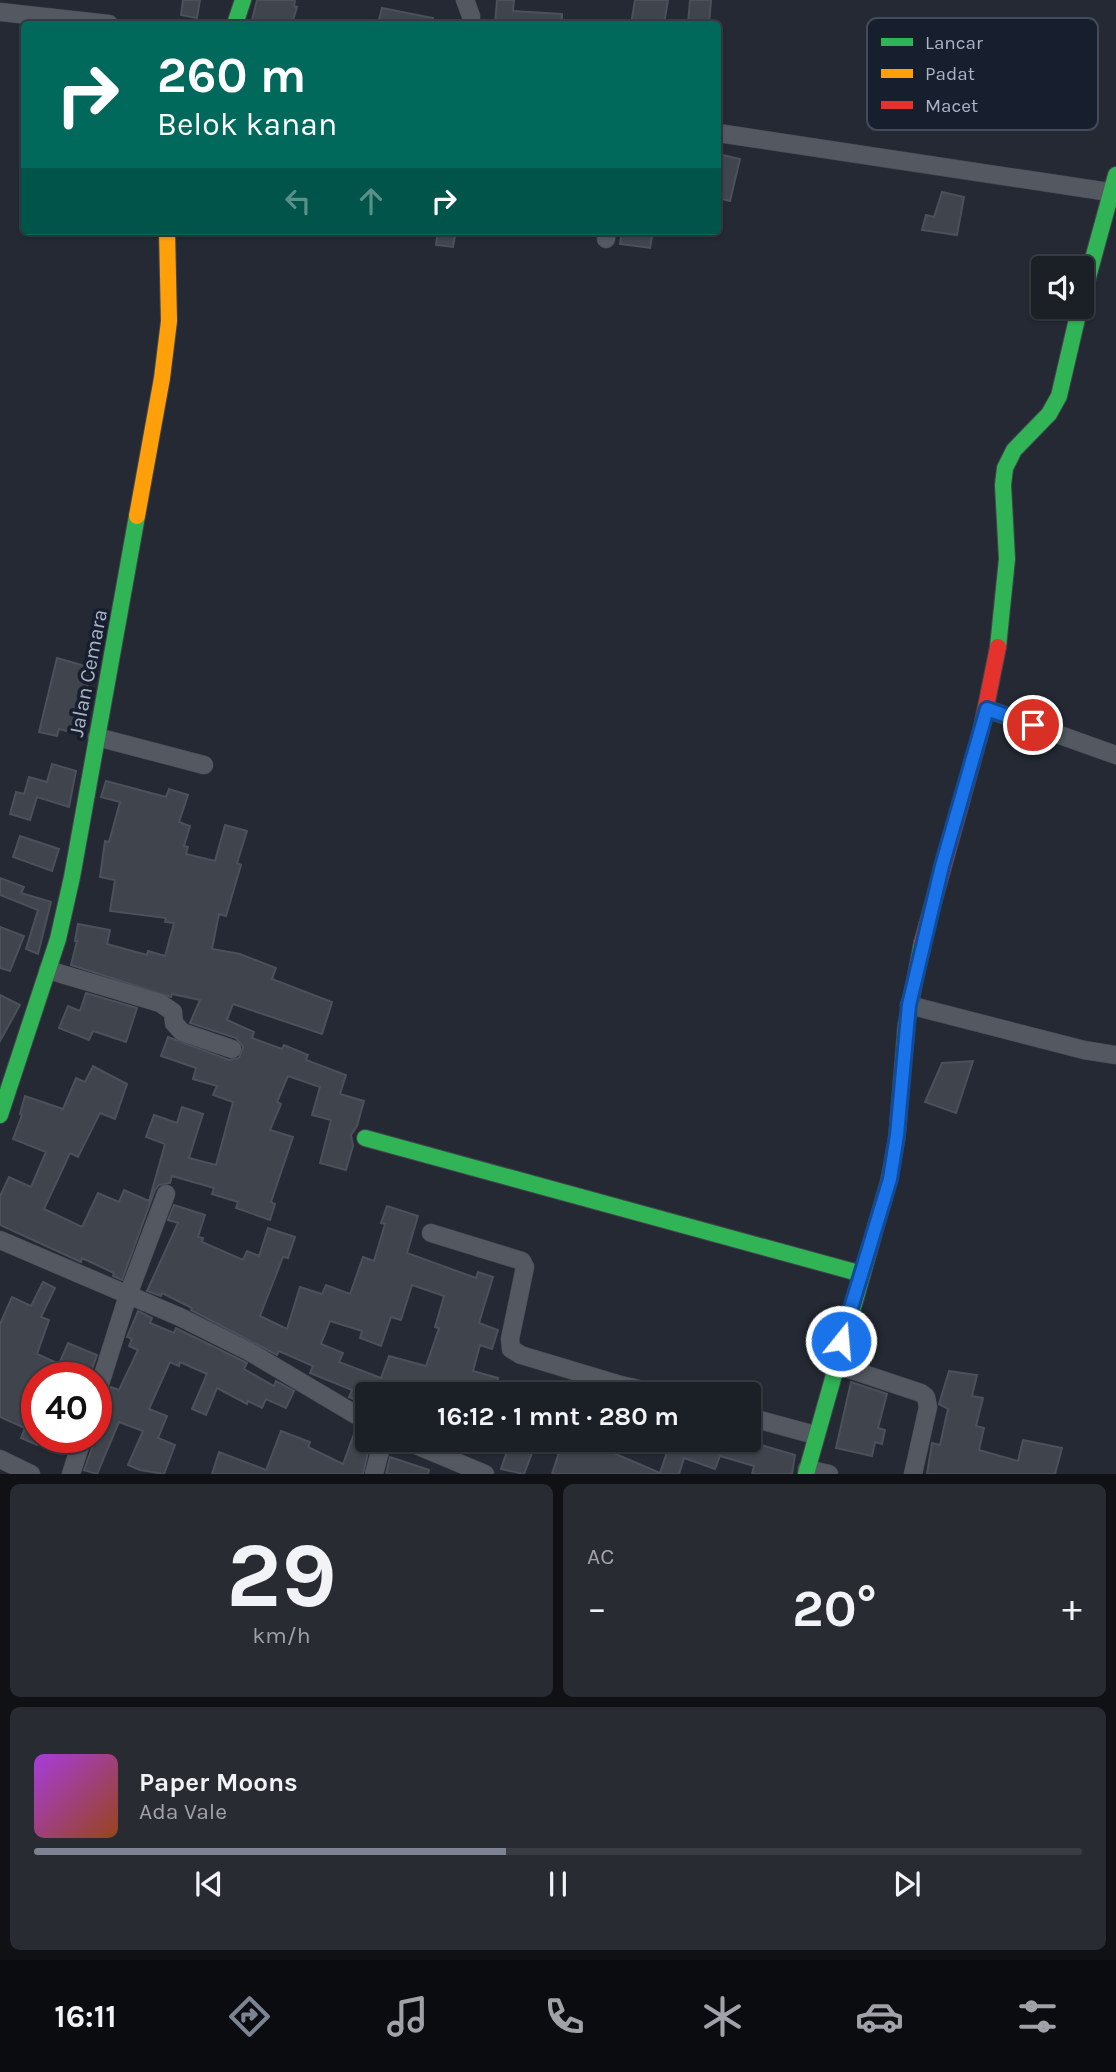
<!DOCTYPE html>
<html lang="id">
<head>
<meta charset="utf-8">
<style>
  :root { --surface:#1b1f26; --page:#282c32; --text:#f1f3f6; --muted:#a0a2a7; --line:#393d43; --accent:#7c8393 }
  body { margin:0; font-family:Karla,sans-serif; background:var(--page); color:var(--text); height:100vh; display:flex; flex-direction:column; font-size:26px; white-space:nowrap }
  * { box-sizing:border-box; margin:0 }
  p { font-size:23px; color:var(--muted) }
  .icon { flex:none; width:38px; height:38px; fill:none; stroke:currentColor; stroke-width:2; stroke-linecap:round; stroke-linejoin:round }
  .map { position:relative; height:1474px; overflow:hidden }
  .side { display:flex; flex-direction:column; gap:10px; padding:10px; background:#0f1115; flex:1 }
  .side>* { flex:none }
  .guide { position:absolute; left:21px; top:21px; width:700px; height:214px; border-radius:7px; box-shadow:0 2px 5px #0004,0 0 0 2px var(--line); background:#00695c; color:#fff; overflow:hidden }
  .fabs { position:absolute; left:1031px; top:256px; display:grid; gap:14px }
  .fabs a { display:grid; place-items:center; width:63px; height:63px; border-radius:7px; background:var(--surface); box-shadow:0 2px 5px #0004,0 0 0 2px var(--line); font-size:35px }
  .speed { position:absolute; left:21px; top:1362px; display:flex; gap:14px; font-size:35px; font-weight:700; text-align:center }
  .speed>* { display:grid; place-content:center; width:91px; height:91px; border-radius:50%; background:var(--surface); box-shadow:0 2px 5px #0004,0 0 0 2px var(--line); line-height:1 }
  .speed .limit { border:10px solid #d22; background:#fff; color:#111 }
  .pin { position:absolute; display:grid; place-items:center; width:60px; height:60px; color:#fff; margin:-30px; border:4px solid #fff; border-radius:50%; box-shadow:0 2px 7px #0007 }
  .me { position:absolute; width:77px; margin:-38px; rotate:17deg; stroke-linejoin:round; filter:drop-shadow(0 0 5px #0008) }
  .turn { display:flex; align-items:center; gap:24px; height:147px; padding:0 21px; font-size:32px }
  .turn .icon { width:91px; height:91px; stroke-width:2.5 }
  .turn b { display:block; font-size:49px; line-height:60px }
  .lanes { display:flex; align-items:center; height:66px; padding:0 21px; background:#0003; justify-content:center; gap:35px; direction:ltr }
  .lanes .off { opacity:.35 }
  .big { font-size:52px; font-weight:700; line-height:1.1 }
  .side .widget { flex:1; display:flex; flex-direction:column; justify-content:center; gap:10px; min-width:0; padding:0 24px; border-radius:10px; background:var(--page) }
  .side .dial { align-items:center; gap:0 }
  .dial b { font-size:91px; line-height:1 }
  .song { display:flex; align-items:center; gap:21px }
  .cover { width:84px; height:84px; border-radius:10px; background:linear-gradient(135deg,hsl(280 70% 55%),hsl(20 70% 35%)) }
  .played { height:7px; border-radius:4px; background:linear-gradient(90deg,var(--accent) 45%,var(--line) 45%) }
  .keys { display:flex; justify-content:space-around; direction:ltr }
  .heat { display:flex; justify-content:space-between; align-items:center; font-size:38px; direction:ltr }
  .side .tiles { flex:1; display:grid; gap:10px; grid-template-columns:1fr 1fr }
  .widget:last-child { grid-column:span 2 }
  .trip { position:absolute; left:355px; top:1382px; width:406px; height:70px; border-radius:7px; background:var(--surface); box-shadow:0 2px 5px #0004,0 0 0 2px var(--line); font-weight:700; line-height:70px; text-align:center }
  .tabs { display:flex; height:112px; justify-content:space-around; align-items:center; background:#0b0c0f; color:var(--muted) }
  .tabs .icon { width:49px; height:49px }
  .tabs .selected { color:var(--accent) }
  .tabs b { font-size:32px; color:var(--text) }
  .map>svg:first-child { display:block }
</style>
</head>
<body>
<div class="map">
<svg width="1116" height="1474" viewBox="0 0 1116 1474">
  <rect width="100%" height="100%" fill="#242933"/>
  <g fill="#3f444d" stroke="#4b505b" stroke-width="2" fill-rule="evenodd">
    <polygon points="183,0 200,0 197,18 181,15"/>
    <polygon points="257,0 295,0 294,6 297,7 292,24 251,24"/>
    <polygon points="497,0 514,0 513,11 562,14 562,24 495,24"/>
    <polygon points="635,0 668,0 664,24 631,24"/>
    <polygon points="690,0 711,0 709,24 688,24"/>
    <polygon points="382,8 433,18 433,24 378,24"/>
    <polygon points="718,154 740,159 730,201 718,198"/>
    <polygon points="942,192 964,197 957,235 922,230 926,215 934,217"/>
    <polygon points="438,231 456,231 453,247 436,245"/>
    <polygon points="622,231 653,231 650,248 620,244"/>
    <polygon points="57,658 92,668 80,714 86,715 83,735 59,729 57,736 39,732"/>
    <polygon points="52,764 76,771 69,807 37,797 30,820 10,814 16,792 24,794 29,777 47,782"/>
    <polygon points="106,781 166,797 169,789 188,795 179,822 190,826 184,846 188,847 186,854 215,861 225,825 247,831 237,863 241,865 226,916 219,914 212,949 240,954 276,968 272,979 332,1002 322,1034 233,1004 227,1020 254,1032 252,1038 282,1049 284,1045 308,1055 306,1060 346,1075 340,1094 364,1101 357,1126 351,1135 353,1146 346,1170 320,1163 331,1120 312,1115 320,1087 288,1076 277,1102 281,1104 270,1130 293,1137 271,1202 275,1204 270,1220 236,1208 238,1202 212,1194 214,1188 172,1176 170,1183 159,1185 155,1190 122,1280 113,1276 114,1273 82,1258 81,1262 0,1225 0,1196 9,1177 31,1187 46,1152 13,1139 22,1115 20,1114 25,1096 63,1109 76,1078 85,1082 93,1066 127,1084 115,1119 100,1113 78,1157 70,1153 44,1209 82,1227 98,1193 119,1202 124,1190 149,1201 165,1144 146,1137 154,1115 177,1123 182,1107 203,1114 189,1158 216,1165 233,1102 213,1095 217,1086 193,1079 196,1068 161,1056 168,1037 229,1060 239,1058 243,1047 236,1038 190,1023 200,1000 172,994 171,997 71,965 77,941 75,941 78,924 110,930 107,944 147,955 148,951 165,956 174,923 165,922 166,918 110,911 115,880 100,877 105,841 109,842 120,802 101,797"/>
    <polygon points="20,836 59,849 52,871 13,857"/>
    <polygon points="0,878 24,887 21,893 51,902 38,954 26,949 38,910 0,895"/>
    <polygon points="0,927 24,936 10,971 0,968"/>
    <polygon points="86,993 137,1008 126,1042 93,1031 89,1040 59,1028 68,1006 80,1011"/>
    <polygon points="0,995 20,1005 0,1041"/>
    <polygon points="973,1061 956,1113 925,1102 942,1063"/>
    <path d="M 174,1205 L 205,1215 L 198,1237 L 203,1238 L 202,1242 L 243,1260 L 247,1251 L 259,1256 L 268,1228 L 295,1237 L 288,1258 L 283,1257 L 260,1316 L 287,1329 L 300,1287 L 322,1294 L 326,1285 L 350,1294 L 363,1257 L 374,1261 L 385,1224 L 381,1223 L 387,1206 L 418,1216 L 407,1253 L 476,1278 L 478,1272 L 493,1277 L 479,1323 L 498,1330 L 492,1349 L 480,1345 L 473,1371 L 498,1378 L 493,1395 L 368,1395 L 368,1406 L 349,1397 L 352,1390 L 310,1373 L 313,1366 L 279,1351 L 277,1355 L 191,1310 L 192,1308 L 162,1293 L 161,1296 L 147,1291 L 178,1223 L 168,1220 ZM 412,1285 L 444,1296 L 435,1327 L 439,1328 L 426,1366 L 389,1356 L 381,1378 L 339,1362 L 343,1353 L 321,1344 L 330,1321 L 362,1331 L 360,1338 L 381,1346 L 391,1317 L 401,1320 Z"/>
    <polygon points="43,1282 55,1288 41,1317 49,1320 37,1354 59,1364 68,1343 97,1355 89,1377 37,1377 37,1445 21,1438 25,1428 0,1417 0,1324 12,1297 31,1306"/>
    <polygon points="138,1311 152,1318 150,1323 174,1333 176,1328 245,1362 247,1363 244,1369 274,1386 276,1381 294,1391 286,1408 266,1399 262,1408 248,1401 247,1404 217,1388 206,1415 192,1409 207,1374 180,1362 179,1366 170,1362 149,1409 167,1416 158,1438 175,1445 164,1474 140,1470 128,1465 143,1431 119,1422 97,1474 84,1470 96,1437 96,1408 104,1405 111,1387 119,1390 138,1350 129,1346 132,1339 127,1337"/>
    <polygon points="949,1371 977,1375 972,1396 983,1398 976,1426 984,1428 979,1450 1018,1461 1023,1440 1062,1448 1055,1474 927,1474 932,1443 940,1445 948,1409 939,1404"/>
    <polygon points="851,1382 887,1394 878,1428 885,1430 882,1444 875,1442 872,1456 836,1448"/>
    <polygon points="281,1431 310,1442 308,1447 343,1464 354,1434 371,1440 363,1474 212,1474 219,1452 266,1470"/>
    <polygon points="483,1440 537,1440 524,1474 501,1469 507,1451 483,1444"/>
    <polygon points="563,1440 614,1440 611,1452 660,1473 671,1440 758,1440 758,1444 795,1455 792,1474 752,1474 754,1466 720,1456 715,1469 684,1458 679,1474 552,1474"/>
    <polygon points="390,1457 429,1470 428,1474 386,1474"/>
  </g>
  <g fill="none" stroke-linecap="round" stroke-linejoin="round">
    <defs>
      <g id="street">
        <polyline points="465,0 471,16 471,24"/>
        <polyline points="0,12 109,24"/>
        <polyline points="718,133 1109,192"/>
        <polyline points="606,239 607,231"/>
        <polyline points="987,709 1116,755"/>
        <polyline points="97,737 204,765"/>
        <polyline points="48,970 160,1003 173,1012 174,1023 182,1032 232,1049"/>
        <polyline points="909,1005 1084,1050 1116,1055"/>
        <polyline points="431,1233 522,1261 525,1267 510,1339 511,1349 521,1355 621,1385 665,1395"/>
        <polyline points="0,1240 180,1317 250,1352 368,1422"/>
        <polyline points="834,1364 921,1393 926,1397 928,1407 913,1474"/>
        <polyline points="96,1397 128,1295 166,1194"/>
        <polyline points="749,1417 815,1435"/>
        <polyline points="404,1440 485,1474"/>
        <polyline points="0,1459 31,1474"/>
        <polyline points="807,1469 829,1474"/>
        <polyline points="71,1474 83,1437"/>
        <polyline points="374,1474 383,1440"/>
      </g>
      <g id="fast">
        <polyline points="235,24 243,0"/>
        <polyline points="1082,299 1116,175"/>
        <polyline points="998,647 1007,559 1003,485 1005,468 1014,450 1049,414 1059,396 1080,306"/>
        <polyline points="0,1115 58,939 72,877 137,516"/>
        <polyline points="365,1138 862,1274"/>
        <polyline points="806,1474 889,1180 897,1137 906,1026 922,943"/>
      </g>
      <polyline id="slow" points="137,516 162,378 169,321 167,231"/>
      <polyline id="jam" points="922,943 981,731 998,647"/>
    </defs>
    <use href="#street" stroke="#41464f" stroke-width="19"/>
    <use href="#fast" stroke="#41464f" stroke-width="18"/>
    <use href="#slow" stroke="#41464f" stroke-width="18"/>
    <use href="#jam" stroke="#41464f" stroke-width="18"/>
    <use href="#street" stroke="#535861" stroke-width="18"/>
    <use href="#fast" stroke="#30b455" stroke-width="16"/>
    <use href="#slow" stroke="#ff9f0a" stroke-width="16"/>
    <use href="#jam" stroke="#e5322d" stroke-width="16"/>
  </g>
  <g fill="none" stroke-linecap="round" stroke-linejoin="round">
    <defs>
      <polyline id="route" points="841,1341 890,1179 897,1135 909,1005 942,866 987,709 1033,725"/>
    </defs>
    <use href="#route" stroke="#114b97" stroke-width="18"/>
    <use href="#route" stroke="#1a73e8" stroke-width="12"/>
  </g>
  <g text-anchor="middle" stroke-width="7" stroke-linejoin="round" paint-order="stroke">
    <g font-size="21" fill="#abb3c6" stroke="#171e2d">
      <text transform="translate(88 673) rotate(-79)" y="7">Jalan Cemara</text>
    </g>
  </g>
  <rect x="867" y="18" width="231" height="112" rx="10" fill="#171e2d" stroke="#434b5b" stroke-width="2"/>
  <rect x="881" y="38" width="32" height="8" fill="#30b455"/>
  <rect x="881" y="69" width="32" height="9" fill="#ff9f0a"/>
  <rect x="881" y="101" width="32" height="8" fill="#e5322d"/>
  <g font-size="19" fill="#abb3c6">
    <text x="925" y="49">Lancar</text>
    <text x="925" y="80">Padat</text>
    <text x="925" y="112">Macet</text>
  </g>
</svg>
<div class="fabs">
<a><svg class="icon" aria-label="sound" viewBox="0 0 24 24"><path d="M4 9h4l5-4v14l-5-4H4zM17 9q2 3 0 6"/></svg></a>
</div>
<div class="speed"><div class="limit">40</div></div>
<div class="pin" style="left:1033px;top:725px;background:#d93025"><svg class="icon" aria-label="arrive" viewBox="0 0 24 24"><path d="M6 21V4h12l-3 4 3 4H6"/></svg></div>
<svg class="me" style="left:841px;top:1341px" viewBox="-20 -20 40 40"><circle r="17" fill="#1a73e8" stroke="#fff" stroke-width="3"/><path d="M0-11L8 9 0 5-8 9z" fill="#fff"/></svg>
<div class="trip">16:12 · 1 mnt · 280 m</div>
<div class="guide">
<div class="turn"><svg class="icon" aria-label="right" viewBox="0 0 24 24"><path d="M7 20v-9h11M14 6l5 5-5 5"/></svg><div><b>260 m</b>Belok kanan</div></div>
<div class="lanes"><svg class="icon off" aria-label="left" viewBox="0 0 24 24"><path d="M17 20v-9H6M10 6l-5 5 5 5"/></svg><svg class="icon off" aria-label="ahead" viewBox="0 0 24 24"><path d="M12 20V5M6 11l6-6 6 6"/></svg><svg class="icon" aria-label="right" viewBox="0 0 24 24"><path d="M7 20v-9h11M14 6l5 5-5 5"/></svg></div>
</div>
</div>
<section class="side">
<div class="tiles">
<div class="widget dial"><b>29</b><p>km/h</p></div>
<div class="widget"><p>AC</p>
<div class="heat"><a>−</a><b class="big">20°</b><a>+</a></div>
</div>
<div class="widget">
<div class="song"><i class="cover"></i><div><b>Paper Moons</b><p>Ada Vale</p></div></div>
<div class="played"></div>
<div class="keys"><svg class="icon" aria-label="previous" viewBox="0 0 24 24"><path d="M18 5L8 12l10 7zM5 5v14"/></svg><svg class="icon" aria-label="pause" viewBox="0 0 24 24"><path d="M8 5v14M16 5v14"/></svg><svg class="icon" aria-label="next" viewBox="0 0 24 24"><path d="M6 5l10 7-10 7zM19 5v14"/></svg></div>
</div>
</div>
</section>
<nav class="tabs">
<b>16:11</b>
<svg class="icon selected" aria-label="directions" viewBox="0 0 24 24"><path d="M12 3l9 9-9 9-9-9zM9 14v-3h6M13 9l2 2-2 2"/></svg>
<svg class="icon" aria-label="music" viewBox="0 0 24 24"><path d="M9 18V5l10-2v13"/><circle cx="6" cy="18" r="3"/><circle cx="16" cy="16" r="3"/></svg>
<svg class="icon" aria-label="phone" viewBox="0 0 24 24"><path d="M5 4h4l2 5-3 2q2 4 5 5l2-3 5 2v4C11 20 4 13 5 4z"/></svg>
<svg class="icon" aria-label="climate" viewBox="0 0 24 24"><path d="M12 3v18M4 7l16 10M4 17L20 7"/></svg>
<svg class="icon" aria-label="car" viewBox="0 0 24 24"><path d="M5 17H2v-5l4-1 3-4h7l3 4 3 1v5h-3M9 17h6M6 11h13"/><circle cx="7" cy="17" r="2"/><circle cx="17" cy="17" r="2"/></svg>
<svg class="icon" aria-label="filters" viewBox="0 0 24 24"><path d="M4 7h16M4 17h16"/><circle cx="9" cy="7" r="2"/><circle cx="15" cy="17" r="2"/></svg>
</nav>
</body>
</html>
